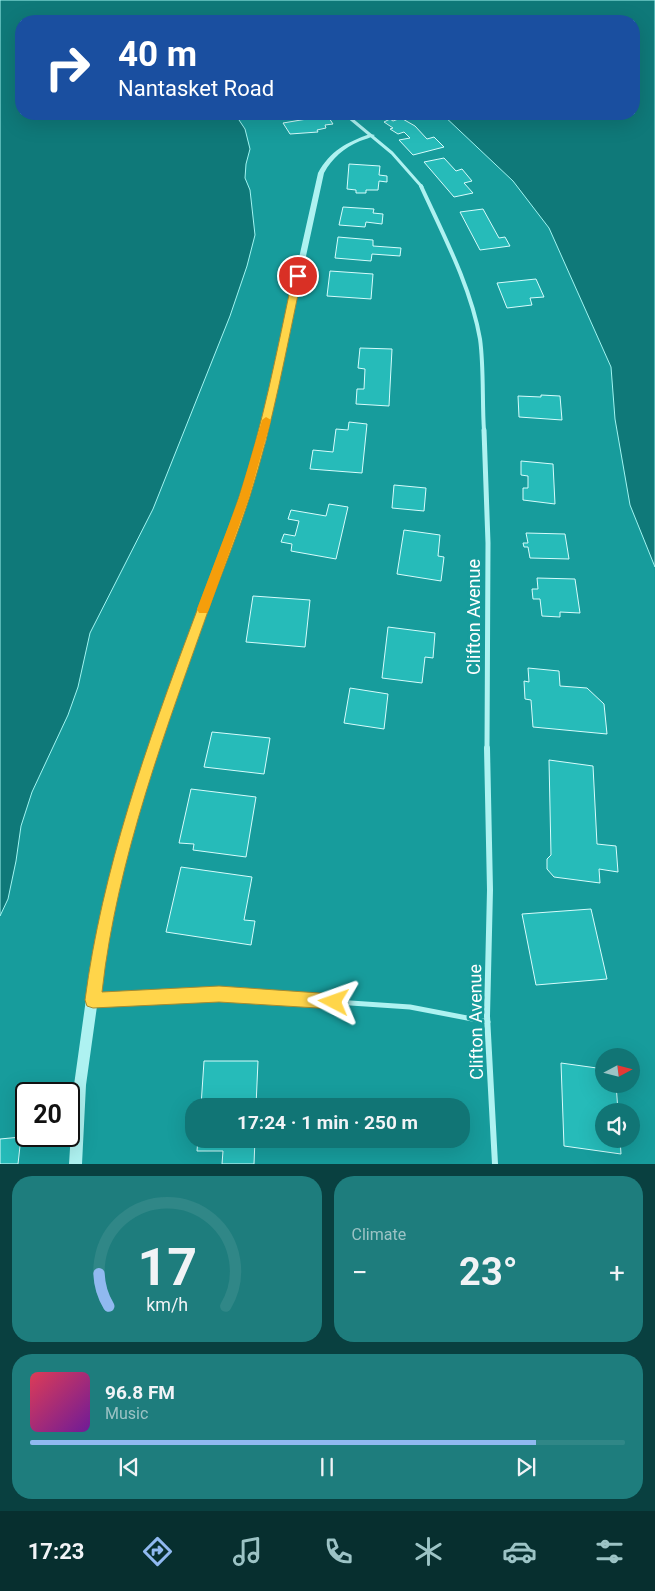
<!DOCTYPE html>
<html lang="en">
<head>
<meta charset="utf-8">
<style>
  :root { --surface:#117575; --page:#1e7d7d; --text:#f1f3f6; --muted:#9cc3c5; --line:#308787; --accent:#90b9f0 }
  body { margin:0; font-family:Roboto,sans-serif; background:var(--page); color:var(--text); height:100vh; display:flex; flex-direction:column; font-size:19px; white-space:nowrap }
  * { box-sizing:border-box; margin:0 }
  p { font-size:16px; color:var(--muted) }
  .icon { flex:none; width:28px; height:28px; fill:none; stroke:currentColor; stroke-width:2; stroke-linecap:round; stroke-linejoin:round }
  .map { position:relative; height:1164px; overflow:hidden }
  .sheet { display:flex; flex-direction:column; gap:12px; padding:12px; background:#094040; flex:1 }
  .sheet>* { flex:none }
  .banner { position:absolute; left:15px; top:15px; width:625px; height:105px; border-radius:20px; box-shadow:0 5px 20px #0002; background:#1a4fa0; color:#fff; overflow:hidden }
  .needle { width:32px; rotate:83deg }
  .buttons { position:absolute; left:595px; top:1048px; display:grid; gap:10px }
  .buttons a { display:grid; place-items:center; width:45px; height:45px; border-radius:50%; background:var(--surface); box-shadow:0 5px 20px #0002; font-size:25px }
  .speed { position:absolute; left:15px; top:1082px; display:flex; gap:10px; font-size:25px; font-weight:700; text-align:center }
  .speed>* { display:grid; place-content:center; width:65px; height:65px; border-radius:50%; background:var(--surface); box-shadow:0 5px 20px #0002; line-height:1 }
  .speed .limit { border:2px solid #111; border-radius:8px; background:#fff; color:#111 }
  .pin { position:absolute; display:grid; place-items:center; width:42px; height:42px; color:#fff; margin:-21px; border:2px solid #fff; border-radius:50%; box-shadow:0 1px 5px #0007 }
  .me { position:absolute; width:55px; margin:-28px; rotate:274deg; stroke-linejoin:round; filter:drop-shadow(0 0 4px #0008) }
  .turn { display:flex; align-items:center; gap:18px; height:105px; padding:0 20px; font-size:22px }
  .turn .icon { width:65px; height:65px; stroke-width:2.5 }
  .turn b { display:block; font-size:35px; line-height:42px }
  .big { font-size:38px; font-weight:700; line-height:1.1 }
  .sheet .card { flex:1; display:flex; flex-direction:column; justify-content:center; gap:8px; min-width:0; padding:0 18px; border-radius:20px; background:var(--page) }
  .sheet .dial { align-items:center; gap:0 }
  .dial svg { height:130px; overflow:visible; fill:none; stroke:var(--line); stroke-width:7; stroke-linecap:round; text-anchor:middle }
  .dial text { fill:var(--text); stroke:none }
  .song { display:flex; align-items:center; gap:15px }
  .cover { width:60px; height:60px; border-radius:8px; background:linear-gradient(135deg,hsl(350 70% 55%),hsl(280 70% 35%)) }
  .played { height:5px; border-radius:2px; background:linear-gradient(90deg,var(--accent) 85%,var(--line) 85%) }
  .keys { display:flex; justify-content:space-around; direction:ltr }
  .heat { display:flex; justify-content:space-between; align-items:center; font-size:28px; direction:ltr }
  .sheet .tiles { flex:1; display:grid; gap:12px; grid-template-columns:1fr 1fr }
  .card:last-child { grid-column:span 2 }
  .trip { position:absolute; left:185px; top:1098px; width:285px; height:50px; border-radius:20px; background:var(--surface); box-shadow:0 5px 20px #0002; font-weight:700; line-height:50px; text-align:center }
  .tab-bar { display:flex; height:80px; justify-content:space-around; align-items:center; background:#072f2f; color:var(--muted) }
  .tab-bar .icon { width:35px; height:35px }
  .tab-bar .current { color:var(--accent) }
  .tab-bar b { font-size:22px; color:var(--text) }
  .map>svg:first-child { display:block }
</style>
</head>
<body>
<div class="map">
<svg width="655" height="1164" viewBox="0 0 655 1164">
  <rect width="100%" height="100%" fill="#179c9c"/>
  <polygon fill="#0f7979" stroke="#a1f5f2" points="0,0 655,0 655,567 630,505 615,419 611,367 549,228 513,181 442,114 634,114 634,21 21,21 21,114 235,114 245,129 250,149 246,164 245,178 250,190 255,235 247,266 230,316 153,509 90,633 78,687 68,715 32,792 21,826 16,861 8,899 0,916"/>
  <g fill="#26bbb9" stroke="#d6fcfc">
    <polygon points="319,117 321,119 329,118 333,124 325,125 326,128 317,130 318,132 290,134 283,123"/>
    <polygon points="401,118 415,126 427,139 434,137 444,147 413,155 399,140 410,138 404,132 398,134 390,129 393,128 384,122 390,119 393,121"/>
    <polygon points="444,158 456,171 462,169 472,181 464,183 473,193 454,197 424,162"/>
    <polygon points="349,164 380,166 379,175 387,176 387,182 379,181 378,190 366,190 366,193 356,193 356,190 347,189"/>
    <polygon points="343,207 374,209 373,213 383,214 382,224 366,222 365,227 339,225"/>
    <polygon points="483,209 499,238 505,237 510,246 480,250 460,212"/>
    <polygon points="338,237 373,240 373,246 401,248 400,256 372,254 371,261 335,258"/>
    <polygon points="330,271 373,274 371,299 327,296"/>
    <polygon points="536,279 544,297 530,298 532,305 507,308 497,283"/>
    <polygon points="360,348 392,349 389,406 356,404 357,389 364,389 365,369 358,368"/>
    <polygon points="541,395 560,396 562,420 519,417 518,396 541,397"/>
    <polygon points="349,422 367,424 362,473 310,469 313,450 333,452 336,429 348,430"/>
    <polygon points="521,461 553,464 555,504 523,500 523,488 528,488 528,476 521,475"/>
    <polygon points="394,485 426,488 424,511 392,508"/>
    <polygon points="329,504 348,507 336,559 291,551 292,544 281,542 284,534 295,536 299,521 288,519 291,510 326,516"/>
    <polygon points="404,530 440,535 438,556 444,557 441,581 397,574"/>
    <polygon points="526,533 565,534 569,559 530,558 528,547 524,547 523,543 528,543"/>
    <polygon points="537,578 575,579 580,613 560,612 560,617 542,616 540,599 533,599 532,589 538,589"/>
    <polygon points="253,596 310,600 305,647 246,642"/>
    <polygon points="388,627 435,633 433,658 425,657 422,683 382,678"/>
    <polygon points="528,668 559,671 560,686 587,688 604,704 607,734 533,727 531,700 525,699 524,681 529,682"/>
    <polygon points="350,688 388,694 384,729 344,723"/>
    <polygon points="212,732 270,738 264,774 204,767"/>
    <polygon points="549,760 593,766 597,844 616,846 618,872 599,869 600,883 554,877 547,869 547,859 551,855"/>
    <polygon points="191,789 256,797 246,857 193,850 194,844 179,843"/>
    <polygon points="181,867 252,877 244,920 255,921 251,945 166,932"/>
    <polygon points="591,909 607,979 536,985 522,914"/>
    <polygon points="204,1061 258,1061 256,1106 201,1106"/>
    <polygon points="561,1063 604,1069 604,1084 616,1084 618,1111 604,1111 604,1139 620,1139 621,1154 564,1146"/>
    <polygon points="21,1137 18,1164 0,1164 0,1139"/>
    <polygon points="198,1139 255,1139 254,1164 222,1164 223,1151 197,1151"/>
  </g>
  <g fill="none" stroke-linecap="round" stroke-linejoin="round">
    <polyline stroke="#aef2f1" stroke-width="5" points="95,1000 219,994 410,1007 488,1022"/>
    <polyline stroke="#aef2f1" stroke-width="3" points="345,114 392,153 422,187"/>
    <path stroke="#aef2f1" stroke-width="4" d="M 421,186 C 443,234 471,287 480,339 C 484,367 482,402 484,431"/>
    <polyline stroke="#aef2f1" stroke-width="5" points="484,430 488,543 487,749"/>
    <polyline stroke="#aef2f1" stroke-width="6" points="487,748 490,890 487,1016 495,1164"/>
    <path fill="#aef2f1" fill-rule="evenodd" d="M 370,134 L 375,135 C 370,138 365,139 360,141 C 344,148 332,158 324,173 L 266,441 L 248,498 L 145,788 L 125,861 L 104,956 L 86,1085 L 82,1164 L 69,1164 L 74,1085 L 92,956 L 115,861 L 135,788 L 240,498 L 258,441 L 318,173 C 330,151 347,142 370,134 Z"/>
  </g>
  <path fill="#ffd54a" stroke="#a68a30" d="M 298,273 L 302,276 C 286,350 273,424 250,496 C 239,531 225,565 212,600 C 167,727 117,857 102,992 L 219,986 L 334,994 L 339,996 L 341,1002 L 339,1007 L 334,1009 L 219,1002 L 93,1008 L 87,1006 L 85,1000 C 102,870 147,744 193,621 C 208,580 225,539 239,497 C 263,425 277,350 293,276 Z"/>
  <polygon fill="#f59e0b" points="266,417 271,420 249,498 209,609 207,613 199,613 197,609 239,498 262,420"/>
  <g text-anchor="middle" stroke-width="5" stroke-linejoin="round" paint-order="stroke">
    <g font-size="18" fill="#fff" stroke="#179c9c">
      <text transform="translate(474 617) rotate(-90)" y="6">Clifton Avenue</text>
      <text transform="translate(476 1022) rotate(-91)" y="6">Clifton Avenue</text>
    </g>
  </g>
</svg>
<div class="buttons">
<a><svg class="needle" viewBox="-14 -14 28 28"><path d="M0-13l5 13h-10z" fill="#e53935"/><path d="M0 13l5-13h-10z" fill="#9cc3c5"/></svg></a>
<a><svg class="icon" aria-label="sound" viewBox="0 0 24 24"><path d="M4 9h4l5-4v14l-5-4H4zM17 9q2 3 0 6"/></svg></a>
</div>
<div class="speed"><div class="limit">20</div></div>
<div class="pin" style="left:298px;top:276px;background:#d93025"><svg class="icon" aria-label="arrive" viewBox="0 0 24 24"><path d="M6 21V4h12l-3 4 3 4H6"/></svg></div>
<svg class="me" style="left:334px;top:1002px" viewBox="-20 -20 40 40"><path d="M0-17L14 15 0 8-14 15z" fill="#ffd54a" stroke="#fff" stroke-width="4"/></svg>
<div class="trip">17:24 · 1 min · 250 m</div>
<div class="banner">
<div class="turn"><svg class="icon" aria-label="right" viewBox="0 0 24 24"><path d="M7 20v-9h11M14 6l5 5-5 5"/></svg><div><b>40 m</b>Nantasket Road</div></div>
</div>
</div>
<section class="sheet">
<div class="tiles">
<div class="card dial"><svg viewBox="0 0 100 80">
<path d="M14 69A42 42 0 1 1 86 69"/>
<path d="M14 69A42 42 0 0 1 8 49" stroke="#90b9f0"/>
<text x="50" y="56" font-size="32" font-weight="700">17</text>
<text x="50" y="72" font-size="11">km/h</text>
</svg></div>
<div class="card"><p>Climate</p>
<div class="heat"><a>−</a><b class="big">23°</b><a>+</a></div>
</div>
<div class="card">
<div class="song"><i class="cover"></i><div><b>96.8 FM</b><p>Music</p></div></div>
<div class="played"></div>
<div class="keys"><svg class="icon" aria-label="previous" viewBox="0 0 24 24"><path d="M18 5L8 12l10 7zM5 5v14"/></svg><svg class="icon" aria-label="pause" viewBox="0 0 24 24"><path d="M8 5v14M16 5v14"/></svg><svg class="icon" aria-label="next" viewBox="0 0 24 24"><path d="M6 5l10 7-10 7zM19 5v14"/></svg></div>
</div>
</div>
</section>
<nav class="tab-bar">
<b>17:23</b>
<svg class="icon current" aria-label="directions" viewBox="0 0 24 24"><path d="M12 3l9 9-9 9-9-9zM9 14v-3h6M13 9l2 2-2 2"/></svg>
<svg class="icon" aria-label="music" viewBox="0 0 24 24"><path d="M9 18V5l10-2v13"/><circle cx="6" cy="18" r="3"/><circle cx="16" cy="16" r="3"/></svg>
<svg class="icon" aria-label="phone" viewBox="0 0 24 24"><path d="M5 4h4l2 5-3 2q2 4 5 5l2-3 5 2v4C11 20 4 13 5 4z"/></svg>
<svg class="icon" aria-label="climate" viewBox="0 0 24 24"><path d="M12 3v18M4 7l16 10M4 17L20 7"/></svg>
<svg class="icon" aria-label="car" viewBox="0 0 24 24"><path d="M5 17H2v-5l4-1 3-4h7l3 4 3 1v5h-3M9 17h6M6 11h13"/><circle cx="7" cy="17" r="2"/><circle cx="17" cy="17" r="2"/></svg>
<svg class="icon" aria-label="filters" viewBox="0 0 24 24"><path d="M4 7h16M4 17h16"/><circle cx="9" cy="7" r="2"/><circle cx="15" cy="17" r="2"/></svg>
</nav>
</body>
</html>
